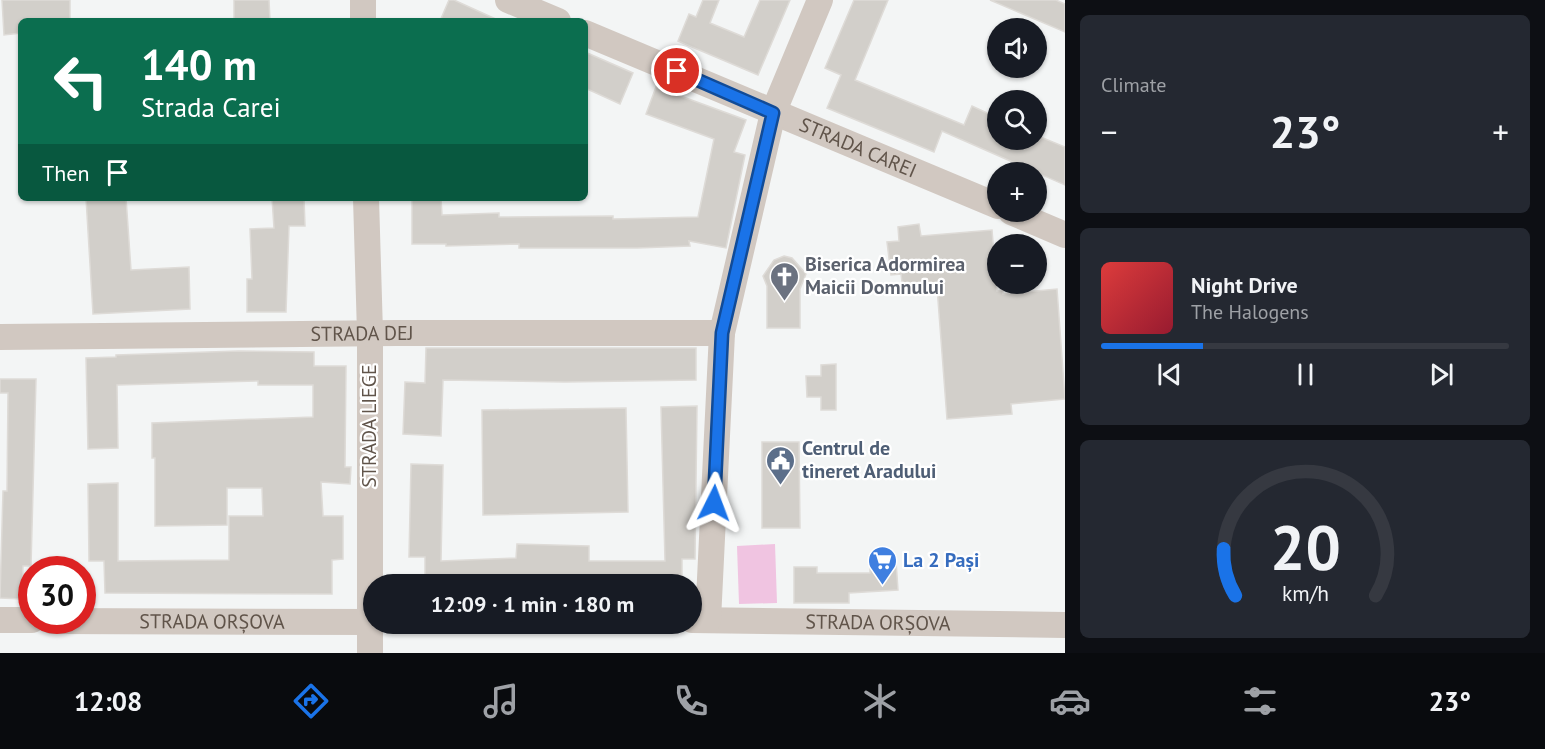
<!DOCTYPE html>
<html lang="en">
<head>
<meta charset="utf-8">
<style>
  :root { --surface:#171b24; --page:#242831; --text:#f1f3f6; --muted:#9ea1a6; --line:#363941; --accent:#1a73e8 }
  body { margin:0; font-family:"PT Sans",sans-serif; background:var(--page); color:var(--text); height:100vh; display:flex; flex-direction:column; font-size:22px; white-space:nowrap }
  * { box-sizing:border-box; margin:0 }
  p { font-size:20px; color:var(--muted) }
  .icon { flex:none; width:33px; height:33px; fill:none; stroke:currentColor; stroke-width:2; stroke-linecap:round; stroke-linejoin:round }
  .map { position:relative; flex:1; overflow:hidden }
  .panel { display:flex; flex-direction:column; gap:15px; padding:15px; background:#0d0f14; width:480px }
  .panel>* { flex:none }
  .guide { position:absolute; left:18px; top:18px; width:570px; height:183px; border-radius:9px; box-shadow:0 2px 4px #0004; background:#0b6e4f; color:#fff; overflow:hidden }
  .controls { position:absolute; left:987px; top:18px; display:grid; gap:12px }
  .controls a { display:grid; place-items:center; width:60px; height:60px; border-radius:50%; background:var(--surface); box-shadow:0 2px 4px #0004; font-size:30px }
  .speed { position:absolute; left:18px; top:556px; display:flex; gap:12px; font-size:30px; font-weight:700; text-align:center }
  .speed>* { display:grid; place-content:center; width:78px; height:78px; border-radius:50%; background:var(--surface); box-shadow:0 2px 4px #0004; line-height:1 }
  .speed .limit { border:9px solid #d22; background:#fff; color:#111 }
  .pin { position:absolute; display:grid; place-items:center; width:51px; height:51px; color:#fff; margin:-26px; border:3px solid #fff; border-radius:50%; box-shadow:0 2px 6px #0007 }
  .me { position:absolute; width:66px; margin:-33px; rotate:3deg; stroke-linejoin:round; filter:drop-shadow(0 0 4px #0008) }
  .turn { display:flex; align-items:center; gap:21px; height:126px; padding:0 24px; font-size:27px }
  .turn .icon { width:78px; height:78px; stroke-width:2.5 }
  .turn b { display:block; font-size:42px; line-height:51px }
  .then { display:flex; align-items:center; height:57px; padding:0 24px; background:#0003; gap:12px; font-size:22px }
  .big { font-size:45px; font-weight:700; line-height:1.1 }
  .panel .card { flex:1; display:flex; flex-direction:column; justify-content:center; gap:9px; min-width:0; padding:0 21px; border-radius:9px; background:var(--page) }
  .panel .dial { align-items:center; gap:0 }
  .dial svg { height:156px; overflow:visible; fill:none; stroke:var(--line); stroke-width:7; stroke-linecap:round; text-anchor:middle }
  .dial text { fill:var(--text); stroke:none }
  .song { display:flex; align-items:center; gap:18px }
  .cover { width:72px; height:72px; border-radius:9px; background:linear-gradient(135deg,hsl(0 70% 55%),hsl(350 70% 35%)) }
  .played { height:6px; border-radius:3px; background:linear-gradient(90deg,var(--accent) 25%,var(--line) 25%) }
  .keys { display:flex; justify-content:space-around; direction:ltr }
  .heat { display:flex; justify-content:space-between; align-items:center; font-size:33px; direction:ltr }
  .trip { position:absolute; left:363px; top:574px; width:339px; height:60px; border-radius:30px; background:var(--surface); box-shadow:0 2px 4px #0004; font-weight:700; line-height:60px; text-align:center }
  .tabs { display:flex; height:96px; justify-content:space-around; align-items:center; background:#090b0e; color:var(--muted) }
  .tabs .icon { width:42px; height:42px }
  .tabs .active { color:var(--accent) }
  .tabs b { font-size:27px; color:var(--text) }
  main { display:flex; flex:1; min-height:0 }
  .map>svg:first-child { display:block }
</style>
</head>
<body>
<main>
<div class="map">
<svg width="1065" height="653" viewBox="0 0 1065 653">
  <rect width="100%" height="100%" fill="#f3f5f5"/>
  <polygon fill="#f0c4e1" points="775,544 777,603 739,604 737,546"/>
  <g fill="#d2cfca" stroke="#dedbd7" stroke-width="1.5">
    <polygon points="2,0 70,0 70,21 21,21 21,33 4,35"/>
    <polygon points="234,0 269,0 270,21 234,21"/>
    <polygon points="449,0 454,0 500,21 440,21"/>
    <polygon points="703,0 719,0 710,23 744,37 760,0 790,0 758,75 678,41 689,14 696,17"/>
    <polygon points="854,0 888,0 855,80 964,125 972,106 998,118 998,140 1036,140 1036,135 1065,147 1065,185 942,131 934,152 827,108 841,75 825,68"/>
    <polygon points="990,0 1056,0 1065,4 1065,32"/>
    <polygon points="585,52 633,73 620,104 585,88"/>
    <polygon points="656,87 746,120 734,152 745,155 726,248 689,241 690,246 637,248 519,248 519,244 446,246 446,244 412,244 412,198 441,198 442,215 499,213 499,217 613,216 613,219 698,217 714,139 646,114"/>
    <polygon points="86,198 126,198 131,270 189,267 190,309 93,314"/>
    <polygon points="272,198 304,198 305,226 289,226 286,312 247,312 247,279 252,279 250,229 274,228"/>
    <polygon points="919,224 921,236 992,230 997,291 1003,290 1003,294 1057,289 1065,399 1011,404 1012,414 947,419 937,287 903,290 901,274 891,275 887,242 899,241 898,227"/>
    <polygon points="784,256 792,258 806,274 800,289 800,328 767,328 767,286 763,276 774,260"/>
    <polygon points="426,348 696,348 696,380 565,382 443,380 441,436 403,434 405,382 425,383"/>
    <polygon points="239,351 314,352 314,366 346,366 345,467 351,467 350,484 321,482 323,516 343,516 343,559 332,560 332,594 105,593 104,561 89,561 88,484 118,483 118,561 229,560 229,516 263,516 262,488 227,488 227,525 155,526 155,458 152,458 152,423 313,417 313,385 258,385 258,381 117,385 118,448 88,449 86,358 116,357 116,355"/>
    <polygon points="836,364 836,410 821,410 821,397 807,397 806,376 821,376 821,365"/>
    <polygon points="0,379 36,379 31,566 23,566 22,599 0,598 3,491 7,491 8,393 0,393"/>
    <polygon points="697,406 695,559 682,559 682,585 590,585 590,577 515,575 515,585 425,585 425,557 409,557 411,464 443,465 441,561 516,558 517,544 589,546 589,561 665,561 661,407"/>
    <polygon points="626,408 628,512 483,515 482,410"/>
    <polygon points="762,442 799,442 800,528 762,528"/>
    <polygon points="896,561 898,590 849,593 849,603 794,603 794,567 817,567 817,573 870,573 870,562"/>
  </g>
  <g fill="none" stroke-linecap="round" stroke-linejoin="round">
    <g stroke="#d1c8c1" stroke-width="26">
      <polyline points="363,0 363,21"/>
      <polyline points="508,0 558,21"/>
      <path id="s1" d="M 585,33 L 998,206"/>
      <polyline points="366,198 370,333 370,653"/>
      <polyline points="1011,212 1065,235"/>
      <path id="s2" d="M 0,337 L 396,333 L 722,333"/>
      <polyline points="0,620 32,620"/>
      <path id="s3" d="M 692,620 L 1065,625"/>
      <polyline points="708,620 722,333 773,113 820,0"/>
      <path id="s4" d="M 52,621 L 374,622"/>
    </g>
  </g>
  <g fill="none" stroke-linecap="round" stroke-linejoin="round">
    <defs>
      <polyline id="route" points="677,71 773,113 722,333 714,503"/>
    </defs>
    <use href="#route" stroke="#114b97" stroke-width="15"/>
    <use href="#route" stroke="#1a73e8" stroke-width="10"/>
  </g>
  <defs>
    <symbol id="church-pin" viewBox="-11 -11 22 30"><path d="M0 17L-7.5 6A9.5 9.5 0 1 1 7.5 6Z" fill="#6b7280" stroke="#fff"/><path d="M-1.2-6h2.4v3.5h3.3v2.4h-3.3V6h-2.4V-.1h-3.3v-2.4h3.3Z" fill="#fff"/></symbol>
    <symbol id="civic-pin" viewBox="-11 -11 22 30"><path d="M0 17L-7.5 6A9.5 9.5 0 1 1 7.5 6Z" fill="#5c6f8a" stroke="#fff"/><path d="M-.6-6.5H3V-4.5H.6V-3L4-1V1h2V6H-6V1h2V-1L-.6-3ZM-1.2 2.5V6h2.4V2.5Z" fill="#fff"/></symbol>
    <symbol id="supermarket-pin" viewBox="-11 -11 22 30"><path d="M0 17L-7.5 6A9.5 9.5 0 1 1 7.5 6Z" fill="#3f7fe0" stroke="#fff"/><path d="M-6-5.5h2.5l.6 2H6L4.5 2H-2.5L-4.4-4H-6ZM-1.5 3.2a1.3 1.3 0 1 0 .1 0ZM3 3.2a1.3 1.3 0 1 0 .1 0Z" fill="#fff"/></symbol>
  </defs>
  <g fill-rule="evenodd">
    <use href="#church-pin" x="768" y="260" width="33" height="45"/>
    <use href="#civic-pin" x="764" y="444" width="33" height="45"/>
    <use href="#supermarket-pin" x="866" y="544" width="33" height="45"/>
  </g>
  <g text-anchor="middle" stroke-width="4.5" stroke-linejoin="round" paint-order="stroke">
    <g font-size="20" fill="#60544a" stroke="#fff">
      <text dy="7" stroke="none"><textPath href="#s1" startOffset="296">STRADA CAREI</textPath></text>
      <text dy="7" stroke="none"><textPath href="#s2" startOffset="362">STRADA DEJ</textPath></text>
      <text transform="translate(369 426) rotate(-90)" y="7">STRADA LIEGE</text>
      <text dy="7" stroke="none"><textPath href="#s4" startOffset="160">STRADA ORȘOVA</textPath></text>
      <text dy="7" stroke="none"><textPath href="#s3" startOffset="186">STRADA ORȘOVA</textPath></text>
    </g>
    <g font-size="20" font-weight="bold" fill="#5b616d" stroke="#fff" text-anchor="start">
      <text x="805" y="271">Biserica Adormirea<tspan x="805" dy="23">Maicii Domnului</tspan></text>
    </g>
    <g font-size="20" font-weight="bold" fill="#4e5e75" stroke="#fff" text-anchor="start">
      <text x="802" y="455">Centrul de<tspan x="802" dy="23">tineret Aradului</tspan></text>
    </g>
    <g font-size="20" font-weight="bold" fill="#366cbe" stroke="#fff" text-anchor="start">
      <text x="903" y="567">La 2 Pași</text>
    </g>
  </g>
</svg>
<div class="controls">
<a><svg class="icon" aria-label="sound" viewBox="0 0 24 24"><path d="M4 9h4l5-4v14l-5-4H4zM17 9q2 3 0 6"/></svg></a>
<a><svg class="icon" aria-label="search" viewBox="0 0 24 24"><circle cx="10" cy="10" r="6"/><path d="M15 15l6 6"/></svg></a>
<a>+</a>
<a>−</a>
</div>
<div class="speed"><div class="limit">30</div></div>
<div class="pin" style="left:677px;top:71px;background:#d93025"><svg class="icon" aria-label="arrive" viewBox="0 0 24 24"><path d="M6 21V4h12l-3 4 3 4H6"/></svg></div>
<svg class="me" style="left:714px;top:503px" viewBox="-20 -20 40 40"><path d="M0-17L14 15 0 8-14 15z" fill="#1a73e8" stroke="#fff" stroke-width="4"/></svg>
<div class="trip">12:09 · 1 min · 180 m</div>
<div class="guide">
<div class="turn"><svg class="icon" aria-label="left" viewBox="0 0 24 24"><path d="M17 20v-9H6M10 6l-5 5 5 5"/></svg><div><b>140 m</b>Strada Carei</div></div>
<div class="then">Then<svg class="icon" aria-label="arrive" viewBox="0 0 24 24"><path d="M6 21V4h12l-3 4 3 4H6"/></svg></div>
</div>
</div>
<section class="panel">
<div class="card"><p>Climate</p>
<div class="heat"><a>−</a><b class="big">23°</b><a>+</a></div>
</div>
<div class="card">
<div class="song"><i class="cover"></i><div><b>Night Drive</b><p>The Halogens</p></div></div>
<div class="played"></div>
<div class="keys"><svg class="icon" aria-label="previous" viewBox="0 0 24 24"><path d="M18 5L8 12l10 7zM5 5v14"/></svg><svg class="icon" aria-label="pause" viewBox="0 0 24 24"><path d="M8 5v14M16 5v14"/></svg><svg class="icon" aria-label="next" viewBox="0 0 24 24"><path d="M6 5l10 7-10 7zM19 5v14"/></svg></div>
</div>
<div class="card dial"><svg viewBox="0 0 100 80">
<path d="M14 69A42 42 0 1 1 86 69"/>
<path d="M14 69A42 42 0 0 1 8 45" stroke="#1a73e8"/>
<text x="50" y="56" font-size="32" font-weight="700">20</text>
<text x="50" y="72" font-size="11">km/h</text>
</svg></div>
</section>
</main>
<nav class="tabs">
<b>12:08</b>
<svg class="icon active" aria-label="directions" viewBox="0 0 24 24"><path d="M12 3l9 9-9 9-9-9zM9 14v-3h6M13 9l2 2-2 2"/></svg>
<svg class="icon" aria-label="music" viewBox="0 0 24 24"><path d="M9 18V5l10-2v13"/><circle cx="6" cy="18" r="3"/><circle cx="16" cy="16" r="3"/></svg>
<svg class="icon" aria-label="phone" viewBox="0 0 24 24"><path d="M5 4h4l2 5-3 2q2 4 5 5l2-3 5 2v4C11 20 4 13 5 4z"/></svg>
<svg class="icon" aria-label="climate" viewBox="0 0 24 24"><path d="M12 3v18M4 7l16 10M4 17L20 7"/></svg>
<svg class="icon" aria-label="car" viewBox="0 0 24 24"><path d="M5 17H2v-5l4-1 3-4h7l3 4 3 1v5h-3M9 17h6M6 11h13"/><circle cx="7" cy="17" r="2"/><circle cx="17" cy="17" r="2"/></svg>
<svg class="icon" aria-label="filters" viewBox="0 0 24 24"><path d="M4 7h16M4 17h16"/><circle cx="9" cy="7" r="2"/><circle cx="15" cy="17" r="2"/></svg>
<b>23°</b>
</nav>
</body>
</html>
